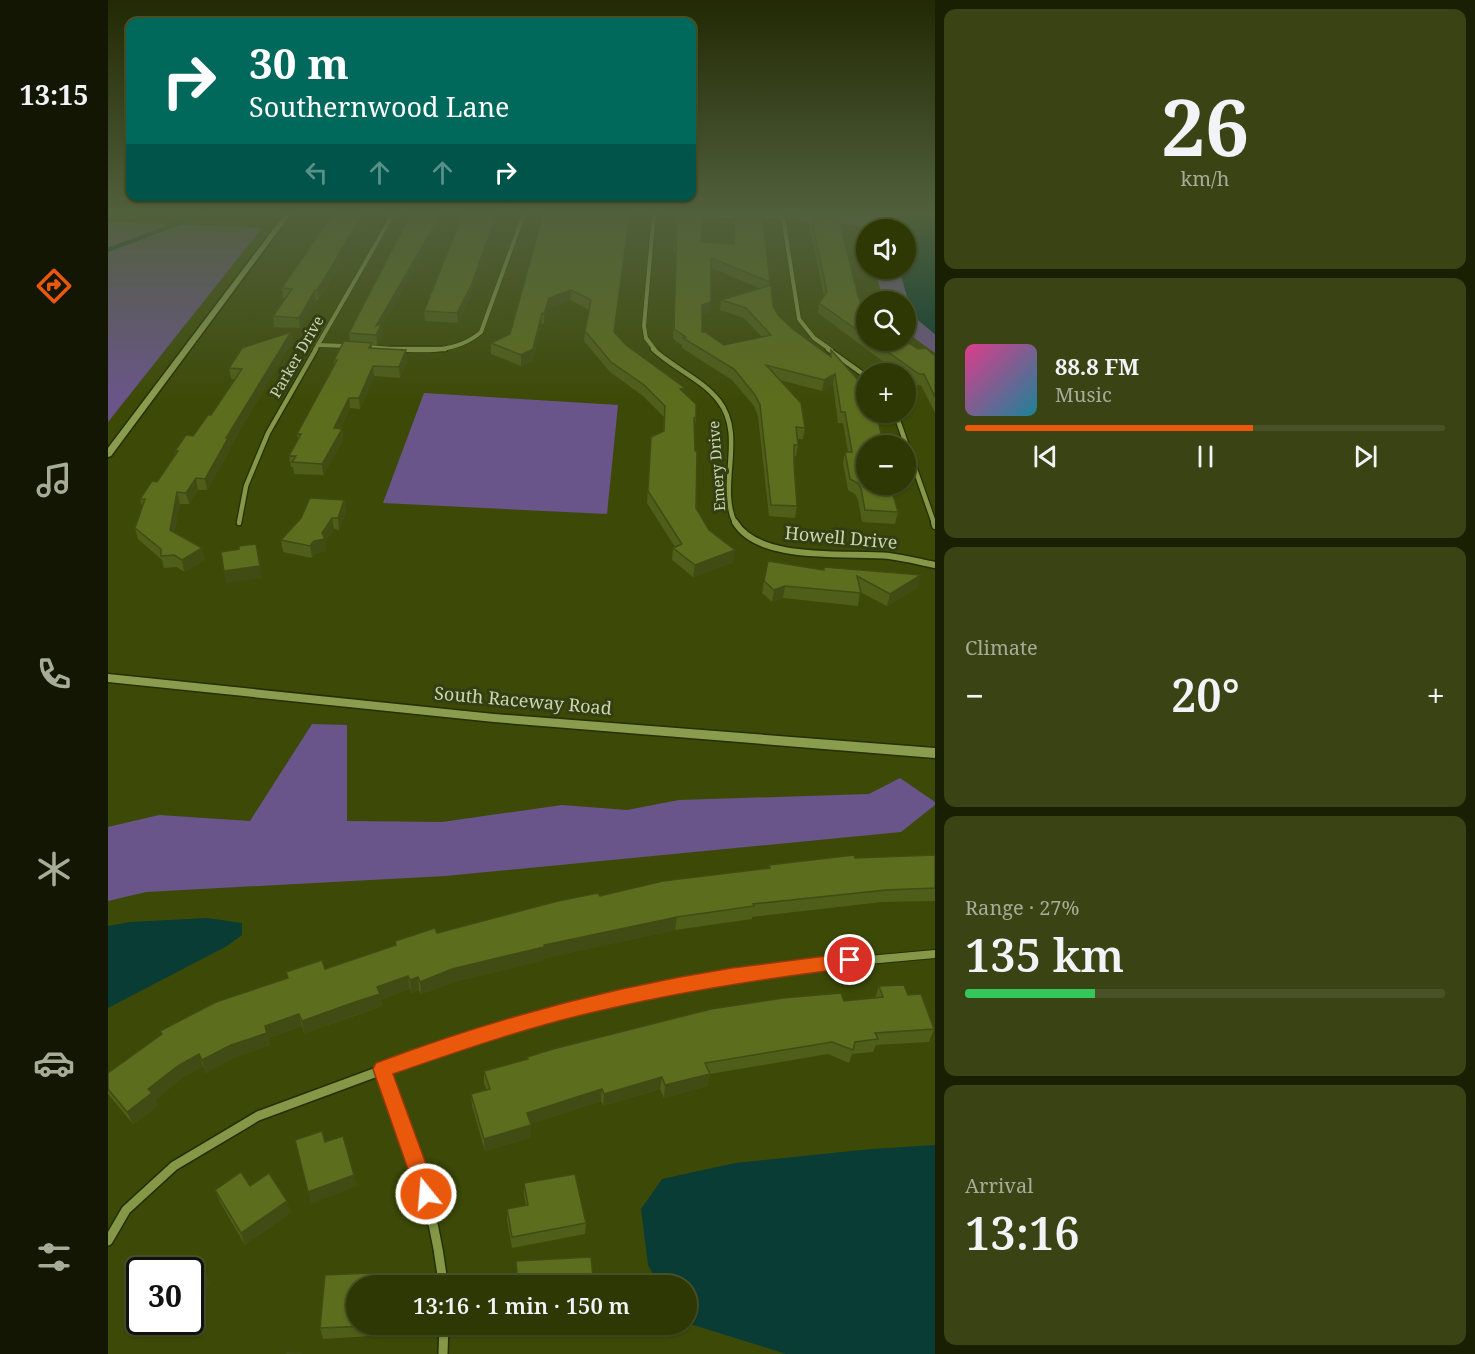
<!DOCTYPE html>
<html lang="en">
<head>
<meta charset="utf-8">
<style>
  :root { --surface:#2e3805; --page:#3a4313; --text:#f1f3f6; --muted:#a7ac9a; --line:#495227; --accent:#ea580c }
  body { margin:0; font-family:"Noto Serif",serif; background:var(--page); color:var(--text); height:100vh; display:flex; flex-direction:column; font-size:22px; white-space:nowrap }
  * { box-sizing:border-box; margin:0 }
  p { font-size:20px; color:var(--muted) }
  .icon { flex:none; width:33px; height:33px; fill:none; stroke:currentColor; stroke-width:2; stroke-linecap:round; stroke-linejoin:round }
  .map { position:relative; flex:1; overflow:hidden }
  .details { display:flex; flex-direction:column; gap:9px; padding:9px; background:#191f03; width:540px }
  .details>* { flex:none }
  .top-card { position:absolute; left:18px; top:18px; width:570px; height:183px; border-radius:12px; box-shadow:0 2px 4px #0004,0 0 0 2px var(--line); background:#00695c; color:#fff; overflow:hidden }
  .tools { position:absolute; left:748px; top:219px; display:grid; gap:12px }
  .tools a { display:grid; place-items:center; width:60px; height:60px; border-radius:50%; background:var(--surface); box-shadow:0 2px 4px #0004,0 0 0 2px var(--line); font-size:30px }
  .speed { position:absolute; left:18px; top:1257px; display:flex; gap:12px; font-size:30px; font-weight:700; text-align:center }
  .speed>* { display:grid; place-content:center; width:78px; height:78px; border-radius:50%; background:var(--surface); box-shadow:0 2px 4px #0004,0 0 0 2px var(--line); line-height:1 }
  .speed .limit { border:3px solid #111; border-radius:9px; background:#fff; color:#111 }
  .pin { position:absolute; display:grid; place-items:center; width:51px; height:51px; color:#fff; margin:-26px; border:3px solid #fff; border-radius:50%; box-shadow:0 2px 6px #0007 }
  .me { position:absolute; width:66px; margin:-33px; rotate:343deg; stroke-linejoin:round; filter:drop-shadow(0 0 4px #0008) }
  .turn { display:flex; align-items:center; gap:21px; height:126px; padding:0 24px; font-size:27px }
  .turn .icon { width:78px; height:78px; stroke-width:2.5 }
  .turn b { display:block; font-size:42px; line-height:51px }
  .lanes { display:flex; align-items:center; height:57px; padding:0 24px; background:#0003; justify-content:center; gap:30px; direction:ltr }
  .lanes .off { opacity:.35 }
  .big { font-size:45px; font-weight:600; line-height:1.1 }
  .details .tile { flex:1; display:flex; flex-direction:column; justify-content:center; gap:9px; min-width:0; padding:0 21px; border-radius:12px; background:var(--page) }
  .details .dial { align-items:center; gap:0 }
  .dial b { font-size:78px; line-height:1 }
  .song { display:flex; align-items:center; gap:18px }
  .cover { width:72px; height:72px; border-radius:9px; background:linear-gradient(135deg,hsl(330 70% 55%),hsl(190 70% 35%)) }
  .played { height:6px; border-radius:3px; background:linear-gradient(90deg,var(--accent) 60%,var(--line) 60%) }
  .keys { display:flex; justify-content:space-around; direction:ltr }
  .heat { display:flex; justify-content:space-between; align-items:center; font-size:33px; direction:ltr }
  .charge { height:9px; border-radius:4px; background:linear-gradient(90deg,#34c759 27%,var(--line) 0) }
  .trip { position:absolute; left:238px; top:1275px; width:351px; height:60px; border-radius:30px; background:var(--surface); box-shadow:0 2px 4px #0004,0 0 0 2px var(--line); font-weight:600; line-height:60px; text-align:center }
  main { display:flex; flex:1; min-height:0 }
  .tabs { display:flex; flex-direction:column; width:108px; justify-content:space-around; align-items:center; background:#121602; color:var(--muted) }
  .tabs .icon { width:42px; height:42px }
  .tabs .on { color:var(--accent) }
  .tabs b { font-size:27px; color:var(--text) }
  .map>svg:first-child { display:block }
</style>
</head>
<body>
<main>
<nav class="tabs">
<b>13:15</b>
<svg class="icon on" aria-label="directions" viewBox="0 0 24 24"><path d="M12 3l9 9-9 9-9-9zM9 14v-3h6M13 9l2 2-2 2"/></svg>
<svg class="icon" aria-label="music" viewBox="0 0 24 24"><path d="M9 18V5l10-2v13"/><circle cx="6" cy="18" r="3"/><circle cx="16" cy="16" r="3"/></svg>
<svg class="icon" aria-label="phone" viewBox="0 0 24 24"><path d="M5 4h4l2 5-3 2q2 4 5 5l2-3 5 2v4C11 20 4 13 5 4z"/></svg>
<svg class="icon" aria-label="climate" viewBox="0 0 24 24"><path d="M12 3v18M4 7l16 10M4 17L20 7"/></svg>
<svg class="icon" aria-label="car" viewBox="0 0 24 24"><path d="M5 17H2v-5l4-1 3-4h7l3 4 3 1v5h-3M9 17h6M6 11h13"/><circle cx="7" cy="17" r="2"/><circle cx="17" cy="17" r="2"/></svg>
<svg class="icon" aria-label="filters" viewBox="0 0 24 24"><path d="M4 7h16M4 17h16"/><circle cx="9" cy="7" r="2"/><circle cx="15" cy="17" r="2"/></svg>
</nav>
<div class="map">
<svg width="827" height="1354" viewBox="0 0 827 1354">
  <rect width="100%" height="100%" fill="#3d4a07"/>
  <g fill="#6a558a">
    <polygon points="691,211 793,211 780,229 759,230 759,244 753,225 693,223"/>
    <polygon points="0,222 154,228 0,422"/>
    <polygon points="766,269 791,269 805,316 827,334 827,353 798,332 798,302 776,301"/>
    <polygon points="316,393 510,405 499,514 275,503"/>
    <polygon points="204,724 239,725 239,821 334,822 454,805 519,810 571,800 761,794 792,778 827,802 827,805 793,832 337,876 38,892 0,901 0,827 51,815 142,821"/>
  </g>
  <g fill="#093c35">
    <polygon points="793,211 827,211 827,334 805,316 791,269 798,268 798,230 779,228"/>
    <polygon points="99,918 134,923 134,935 119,946 0,1008 0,926 22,922"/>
    <polygon points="827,1145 827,1354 678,1354 579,1323 579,1286 551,1285 540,1265 533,1209 554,1179 627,1163 763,1149"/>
  </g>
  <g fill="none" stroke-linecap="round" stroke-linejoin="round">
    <polyline stroke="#093c35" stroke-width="4" points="0,250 103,211"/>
    <defs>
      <g id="street-far4">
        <polyline points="525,211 575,213"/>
        <polyline points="674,211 691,319 706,338 723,350"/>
        <polyline points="546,212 536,326 538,338 547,350"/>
        <polyline points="589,214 632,216"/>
        <polyline points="648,216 675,217"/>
        <polyline points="210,345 239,346"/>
        <path d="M 258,347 C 296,349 342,359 373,332 L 417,211"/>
        <polyline points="207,350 287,211"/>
      </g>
      <g id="street-far3">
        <polyline points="283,349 337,349"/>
        <path d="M 545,349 C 565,368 594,379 611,401 C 638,436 609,486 627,523"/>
        <polyline points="720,349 759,377"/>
        <polyline points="787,412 826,523"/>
        <polyline points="131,523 138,486 160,433 208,349"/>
      </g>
      <g id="street-far2">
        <path d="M 627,522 C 651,563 740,552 781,556 C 797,558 812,562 827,565"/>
        <polyline points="826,522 827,526"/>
      </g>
      <polyline id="street-far1" points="452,1013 563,987 682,967 827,954"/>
      <g id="street">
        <path d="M 274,1069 C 301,1140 328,1209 335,1286"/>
        <polyline points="0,1241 18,1210 66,1166 150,1116 315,1055 410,1024 457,1012"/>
        <polyline points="335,1354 336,1324"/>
      </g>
      <g id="secondary">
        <polygon points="179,211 185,211 3,456 0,457 0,448"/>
        <polygon points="0,674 386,714 827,748 827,758 386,722 0,682"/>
      </g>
    </defs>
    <use href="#street-far4" stroke="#262f02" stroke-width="5"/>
    <use href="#street-far3" stroke="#262f02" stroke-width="7"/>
    <use href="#street-far2" stroke="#262f02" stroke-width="9"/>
    <use href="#street-far1" stroke="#262f02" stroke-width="10"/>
    <use href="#street" stroke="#262f02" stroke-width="12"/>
    <use href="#secondary" stroke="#262f02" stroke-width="3"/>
    <g stroke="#707d43" stroke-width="2" stroke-dasharray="3 3" stroke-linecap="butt">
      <polyline points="707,211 720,211"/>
      <polyline points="724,218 739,216 746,211"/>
      <polyline points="685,219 708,219"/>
    </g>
    <use href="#street-far4" stroke="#859847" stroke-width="4"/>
    <use href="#street-far3" stroke="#859847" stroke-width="4.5"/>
    <use href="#street-far2" stroke="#859847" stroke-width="6"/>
    <use href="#street-far1" stroke="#859847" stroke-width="8"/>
    <use href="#street" stroke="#859847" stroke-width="9"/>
    <use href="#secondary" fill="#8a9d4f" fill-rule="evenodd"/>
  </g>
  <g fill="#4f5e19" fill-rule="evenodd">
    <polygon points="304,211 340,211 274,326 275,334 269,345 264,345 264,348 299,361 292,378 266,376 252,409 242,408 232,429 234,429 235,440 215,475 186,474 185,467 183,467 181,456 190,440 189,434 226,365 226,360 242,341 241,333"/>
    <polygon points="436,211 522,211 506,333 518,345 577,394 588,418 586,429 588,508 601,530 625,562 585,577 564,560 565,548 567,547 539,503 543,437 555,431 556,417 535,396 502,372 476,341 477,331 481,310 462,300 441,308 436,324 433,323 425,360 413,366 383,354 383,343 402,334"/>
    <path d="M 568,211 L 593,242 L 625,244 L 625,219 L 626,211 L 662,282 L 661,285 L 665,306 L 670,315 L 686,330 L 722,356 L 723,350 L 790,512 L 787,524 L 754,522 L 750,500 L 747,494 L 740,490 L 735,463 L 737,452 L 740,452 L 735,423 L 730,423 L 725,384 L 714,391 L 672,380 L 697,428 L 695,439 L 689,439 L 690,445 L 688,456 L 686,456 L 689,506 L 687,518 L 661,516 L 650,416 L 646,406 L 624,380 L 574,348 L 574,345 L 565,339 L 567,268 L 567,253 L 565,252 L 566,243 L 567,241 ZM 603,268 L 651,288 L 613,300 L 612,310 L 636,318 L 654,337 L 616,345 L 594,332 L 594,315 L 602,312 L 603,302 Z"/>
    <polygon points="233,214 228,271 210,300 208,300 192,328 166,327 165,316 177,298 175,298 174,288"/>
    <polygon points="706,217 750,296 759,316 759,340 796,340 810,349 827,356 827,413 813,385 808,385 798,378 798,374 792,374 710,313 711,303 716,296 702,230 704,221 705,221"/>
    <polygon points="363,296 350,323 317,321 316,311"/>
    <polygon points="183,332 184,342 122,447 122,449 99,490 90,490 81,504 72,504 66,533 97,560 76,572 69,567 56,568 54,560 30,539 27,528 34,506 32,499 49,482 68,455 67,451 85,436 103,415 127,379 123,379 121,368"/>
    <polygon points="236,500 238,512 231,530 226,529 217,542 218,551 208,553 204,558 175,552 173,540"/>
    <polygon points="716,567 810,587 779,606 752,592 750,606 675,598 664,602 654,593 656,581 715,570"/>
    <polygon points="827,855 827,901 774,902 644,917 644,919 567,930 436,958 436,960 345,982 313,994 311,990 303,993 302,989 273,999 274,1006 249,1015 196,1033 194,1026 160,1038 162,1045 127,1057 98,1073 95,1066 74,1078 47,1100 49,1106 25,1124 0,1094 0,1073 180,978 178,972 217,969 287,945 287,941 329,933 492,896 660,868 661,865 747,858"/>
    <polygon points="771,986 800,995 826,1029 821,1042 768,1045 765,1052 744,1054 741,1063 720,1054 602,1074 599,1086 556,1098 552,1089 495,1106 493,1101 422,1124 423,1137 377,1151 364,1106 363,1094 379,1090 376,1084 376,1071 419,1060 419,1057 736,1001 767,998"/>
    <polygon points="416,1183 478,1223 477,1234 404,1248 399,1220 399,1209 418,1206 416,1195"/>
    <polygon points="142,1186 183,1212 137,1245 112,1202 107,1190"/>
    <polygon points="263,1273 265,1286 249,1286 249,1324 263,1324 263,1336 215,1339 212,1328 217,1275"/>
    <polygon points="32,1281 32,1313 26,1311 21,1300"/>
    <polygon points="53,1322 82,1322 77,1331"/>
  </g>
  <g fill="#404c14">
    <polygon points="256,211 262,211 228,271 210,300 209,290"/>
    <polygon points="335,211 340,211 274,326 275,334 269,345 268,326"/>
    <polygon points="390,211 394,211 363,296 350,323 349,313"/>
    <polygon points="522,211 505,343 506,332"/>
    <polygon points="207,290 208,300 192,328 191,318"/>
    <polygon points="463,290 462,300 441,308 436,324 436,314 441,298"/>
    <polygon points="603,302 602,312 593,315 594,305"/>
    <polygon points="434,313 433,323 425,360 413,366 413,355"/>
    <polygon points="183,332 184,342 122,447 122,449 99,490 97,479 118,438"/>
    <polygon points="298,350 299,361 292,378 291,367"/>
    <polygon points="265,366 266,376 252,409 251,398"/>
    <polygon points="727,374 725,384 714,391 716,380"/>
    <polygon points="577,388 576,399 572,389"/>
    <polygon points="241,398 242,408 227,439 226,428"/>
    <polygon points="234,429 235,440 215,475 214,464"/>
    <polygon points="88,478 90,490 81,504 78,493"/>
    <polygon points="69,492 72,504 65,542 62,530"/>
    <polygon points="236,500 238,512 231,530 230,518"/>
    <polygon points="224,518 226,529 217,542 218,551 208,553 204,558 202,546 214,533"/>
    <polygon points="148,544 154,578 118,584 116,571"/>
    <polygon points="94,548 97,560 76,572 74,560"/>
    <polygon points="627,550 625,562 585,577 587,565"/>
    <polygon points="813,575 810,587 779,606 782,594"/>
    <polygon points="677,586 675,598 664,602 666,590"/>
    <polygon points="569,917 567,930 436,958 436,960 345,982 313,994 312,982 344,969 436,945"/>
    <polygon points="300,976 302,989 273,999 274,1006 196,1033 194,1021 269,987"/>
    <polygon points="310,977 311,990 303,993 302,980"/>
    <polygon points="191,1014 194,1026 160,1038 162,1045 127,1057 98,1073 94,1060 157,1026"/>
    <polygon points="91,1054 95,1066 74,1078 47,1100 49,1106 25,1124 19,1112 40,1089 70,1066"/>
    <polygon points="602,1074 599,1086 556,1098 557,1085"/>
    <polygon points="554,1077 552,1089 495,1106 496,1094"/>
    <polygon points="494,1089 493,1101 419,1125 419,1113"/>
    <polygon points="423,1125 423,1137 377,1151 376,1139"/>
    <polygon points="246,1175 249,1186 203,1204 200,1192"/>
    <polygon points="179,1201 183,1212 137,1245 133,1233"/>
    <polygon points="98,1272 102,1283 82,1321 82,1301"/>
    <polygon points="263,1273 265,1284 265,1286 263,1286"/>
    <polygon points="72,1322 82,1322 77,1331"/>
    <polygon points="260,1324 263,1324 263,1336 260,1326"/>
  </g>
  <g fill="#5c6d1d" stroke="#404c14" stroke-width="1.5">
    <polygon points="234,211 256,211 227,261 209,290 207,290 191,318 165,316 184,289 174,288 184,273 225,214 233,214"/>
    <polygon points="304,211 335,211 268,326 274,323 268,335 241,333"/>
    <polygon points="356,211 390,211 363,286 349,313 316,311"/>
    <polygon points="436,211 522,211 506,332 518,345 577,388 572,389 588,404 588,418 586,418 587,451 589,451 588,508 601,530 627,550 587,565 565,548 574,544 540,491 543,437 556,431 557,406 536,385 503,362 477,331 483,300 463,290 441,298 436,314 434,313 425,349 413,355 383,343 402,334"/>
    <polygon points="568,211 594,211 593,242 626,244 626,211 654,211 662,282 603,258 603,302 594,305 594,332 597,332 616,345 663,335 638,308 613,300 663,285 665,306 670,315 686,330 723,357 723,350 759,390 759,412 768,412 776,446 759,446 759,484 782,484 783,494 785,494 790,512 757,510 753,488 750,483 742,479 737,452 744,452 737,412 733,412 727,374 716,380 658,365 693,403 697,428 688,427 690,445 686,445 686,464 689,506 663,505 652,405 647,395 626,369 575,338 578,337 566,329 568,258 568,243 566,243 568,241"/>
    <polygon points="706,217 731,218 750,296 759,316 759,337 711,303 719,292 704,221 707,221"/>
    <polygon points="183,332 118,438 120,438 97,479 88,478 78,493 69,492 62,530 94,548 74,560 66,555 53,556 53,549 27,528 37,499 32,499 44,481 49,482 70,451 67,451 78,435 85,436 100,415 103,415 134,369 121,368 134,348"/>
    <polygon points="763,340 796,340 810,349 818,348 827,356 827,397 816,374 811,374"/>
    <polygon points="236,341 264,343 261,348 298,350 291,367 265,366 251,398 241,398 226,428 234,429 214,464 184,462 188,456 181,456 193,434 189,434 229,360 226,360"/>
    <polygon points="202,498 236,500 230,518 224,518 214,533 217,539 206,541 202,546 173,540 193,518"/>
    <polygon points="148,544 152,566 116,571 113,552 131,549 131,546"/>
    <polygon points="660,561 716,570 716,567 813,575 782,594 749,576 753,593 677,586 666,590 656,581"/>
    <polygon points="746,855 747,858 827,855 827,888 778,890 645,904 646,906 569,917 436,945 436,947 344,969 312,982 310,977 302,980 300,976 269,987 272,994 247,1002 194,1021 191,1014 157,1026 159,1033 123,1045 94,1060 91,1054 70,1066 40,1089 44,1093 19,1112 0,1089 0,1073 54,1034 52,1031 108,1002 180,978 178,972 214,960 217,969 288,945 287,941 327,928 329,933 450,901 490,893 492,896 555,881 662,868 661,865"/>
    <polygon points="796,985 800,995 813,994 826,1029 767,1033 770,1039 747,1042 745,1050 724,1042 597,1063 602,1074 557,1085 554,1077 496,1094 494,1089 419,1113 423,1125 376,1139 363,1094 382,1089 376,1071 420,1059 419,1057 445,1049 603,1009 675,998 733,993 736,1001 775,997 771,986"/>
    <polygon points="214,1131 217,1142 235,1136 246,1175 200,1192 187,1140"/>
    <polygon points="133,1172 142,1186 161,1173 179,1201 133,1233 107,1190"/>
    <polygon points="467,1174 478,1223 404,1237 399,1209 420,1205 416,1183"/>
    <polygon points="483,1257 486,1286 410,1286 408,1261"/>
    <polygon points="60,1258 98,1272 82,1301 82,1270 53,1270"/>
    <polygon points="263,1273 263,1286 249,1286 249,1324 260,1324 260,1326 212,1328 217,1275"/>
    <polygon points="32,1281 32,1304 21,1300"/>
    <polygon points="179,1352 194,1354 178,1354"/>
  </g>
  <linearGradient id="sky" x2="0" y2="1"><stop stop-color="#222904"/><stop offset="0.53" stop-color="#51603c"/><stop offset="1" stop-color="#51603c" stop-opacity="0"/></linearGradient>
  <rect width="827" height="401" fill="url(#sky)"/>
  <path fill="#ea580c" stroke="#983908" stroke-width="1.5" d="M 742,953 L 748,955 L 751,960 L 748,965 L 742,968 C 662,978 582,990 504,1008 C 429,1024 357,1049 285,1074 L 329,1194 L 326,1201 L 318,1204 L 311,1201 L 265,1069 L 268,1063 C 382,1020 503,987 624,968 C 663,963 703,958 742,953 Z"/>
  <g text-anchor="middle" stroke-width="6" stroke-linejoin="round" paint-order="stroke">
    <g font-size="15" fill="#ccd7af" stroke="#343e13">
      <text transform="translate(189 357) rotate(-60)" y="5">Parker Drive</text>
      <text transform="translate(609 466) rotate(-94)" y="5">Emery Drive</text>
    </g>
    <g font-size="18" fill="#ccd7af" stroke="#343e13">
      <text transform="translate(733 538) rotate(5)" y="6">Howell Drive</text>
      <text transform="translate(415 701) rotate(5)" y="6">South Raceway Road</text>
    </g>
  </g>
</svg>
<div class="tools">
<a><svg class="icon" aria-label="sound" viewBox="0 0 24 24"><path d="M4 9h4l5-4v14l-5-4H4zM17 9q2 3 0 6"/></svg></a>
<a><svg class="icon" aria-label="search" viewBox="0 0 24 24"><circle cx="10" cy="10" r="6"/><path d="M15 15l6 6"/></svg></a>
<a>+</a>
<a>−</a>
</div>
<div class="speed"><div class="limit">30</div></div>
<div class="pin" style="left:742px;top:960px;background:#d93025"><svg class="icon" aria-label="arrive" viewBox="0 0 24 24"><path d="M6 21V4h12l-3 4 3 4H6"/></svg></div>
<svg class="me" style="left:318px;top:1194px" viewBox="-20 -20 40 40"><circle r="17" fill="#ea580c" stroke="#fff" stroke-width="3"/><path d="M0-11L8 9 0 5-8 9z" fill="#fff"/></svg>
<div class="trip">13:16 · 1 min · 150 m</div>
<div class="top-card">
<div class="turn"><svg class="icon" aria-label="right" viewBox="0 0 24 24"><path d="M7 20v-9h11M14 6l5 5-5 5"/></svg><div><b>30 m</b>Southernwood Lane</div></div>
<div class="lanes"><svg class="icon off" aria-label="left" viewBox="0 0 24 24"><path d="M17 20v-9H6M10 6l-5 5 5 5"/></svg><svg class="icon off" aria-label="ahead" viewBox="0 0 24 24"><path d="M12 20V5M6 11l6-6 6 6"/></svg><svg class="icon off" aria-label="ahead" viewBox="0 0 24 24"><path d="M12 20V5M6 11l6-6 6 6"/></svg><svg class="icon" aria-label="right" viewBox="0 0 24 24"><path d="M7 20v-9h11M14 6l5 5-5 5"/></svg></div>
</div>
</div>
<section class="details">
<div class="tile dial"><b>26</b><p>km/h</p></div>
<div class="tile">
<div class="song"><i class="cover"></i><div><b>88.8 FM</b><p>Music</p></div></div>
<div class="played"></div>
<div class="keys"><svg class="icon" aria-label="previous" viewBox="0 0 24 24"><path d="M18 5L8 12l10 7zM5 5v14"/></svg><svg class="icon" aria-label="pause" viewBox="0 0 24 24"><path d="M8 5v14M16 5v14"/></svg><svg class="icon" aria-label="next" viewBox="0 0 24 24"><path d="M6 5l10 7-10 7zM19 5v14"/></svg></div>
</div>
<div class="tile"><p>Climate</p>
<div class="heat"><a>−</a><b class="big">20°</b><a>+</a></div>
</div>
<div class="tile"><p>Range · 27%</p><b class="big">135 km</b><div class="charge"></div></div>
<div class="tile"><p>Arrival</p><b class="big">13:16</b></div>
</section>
</main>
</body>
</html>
